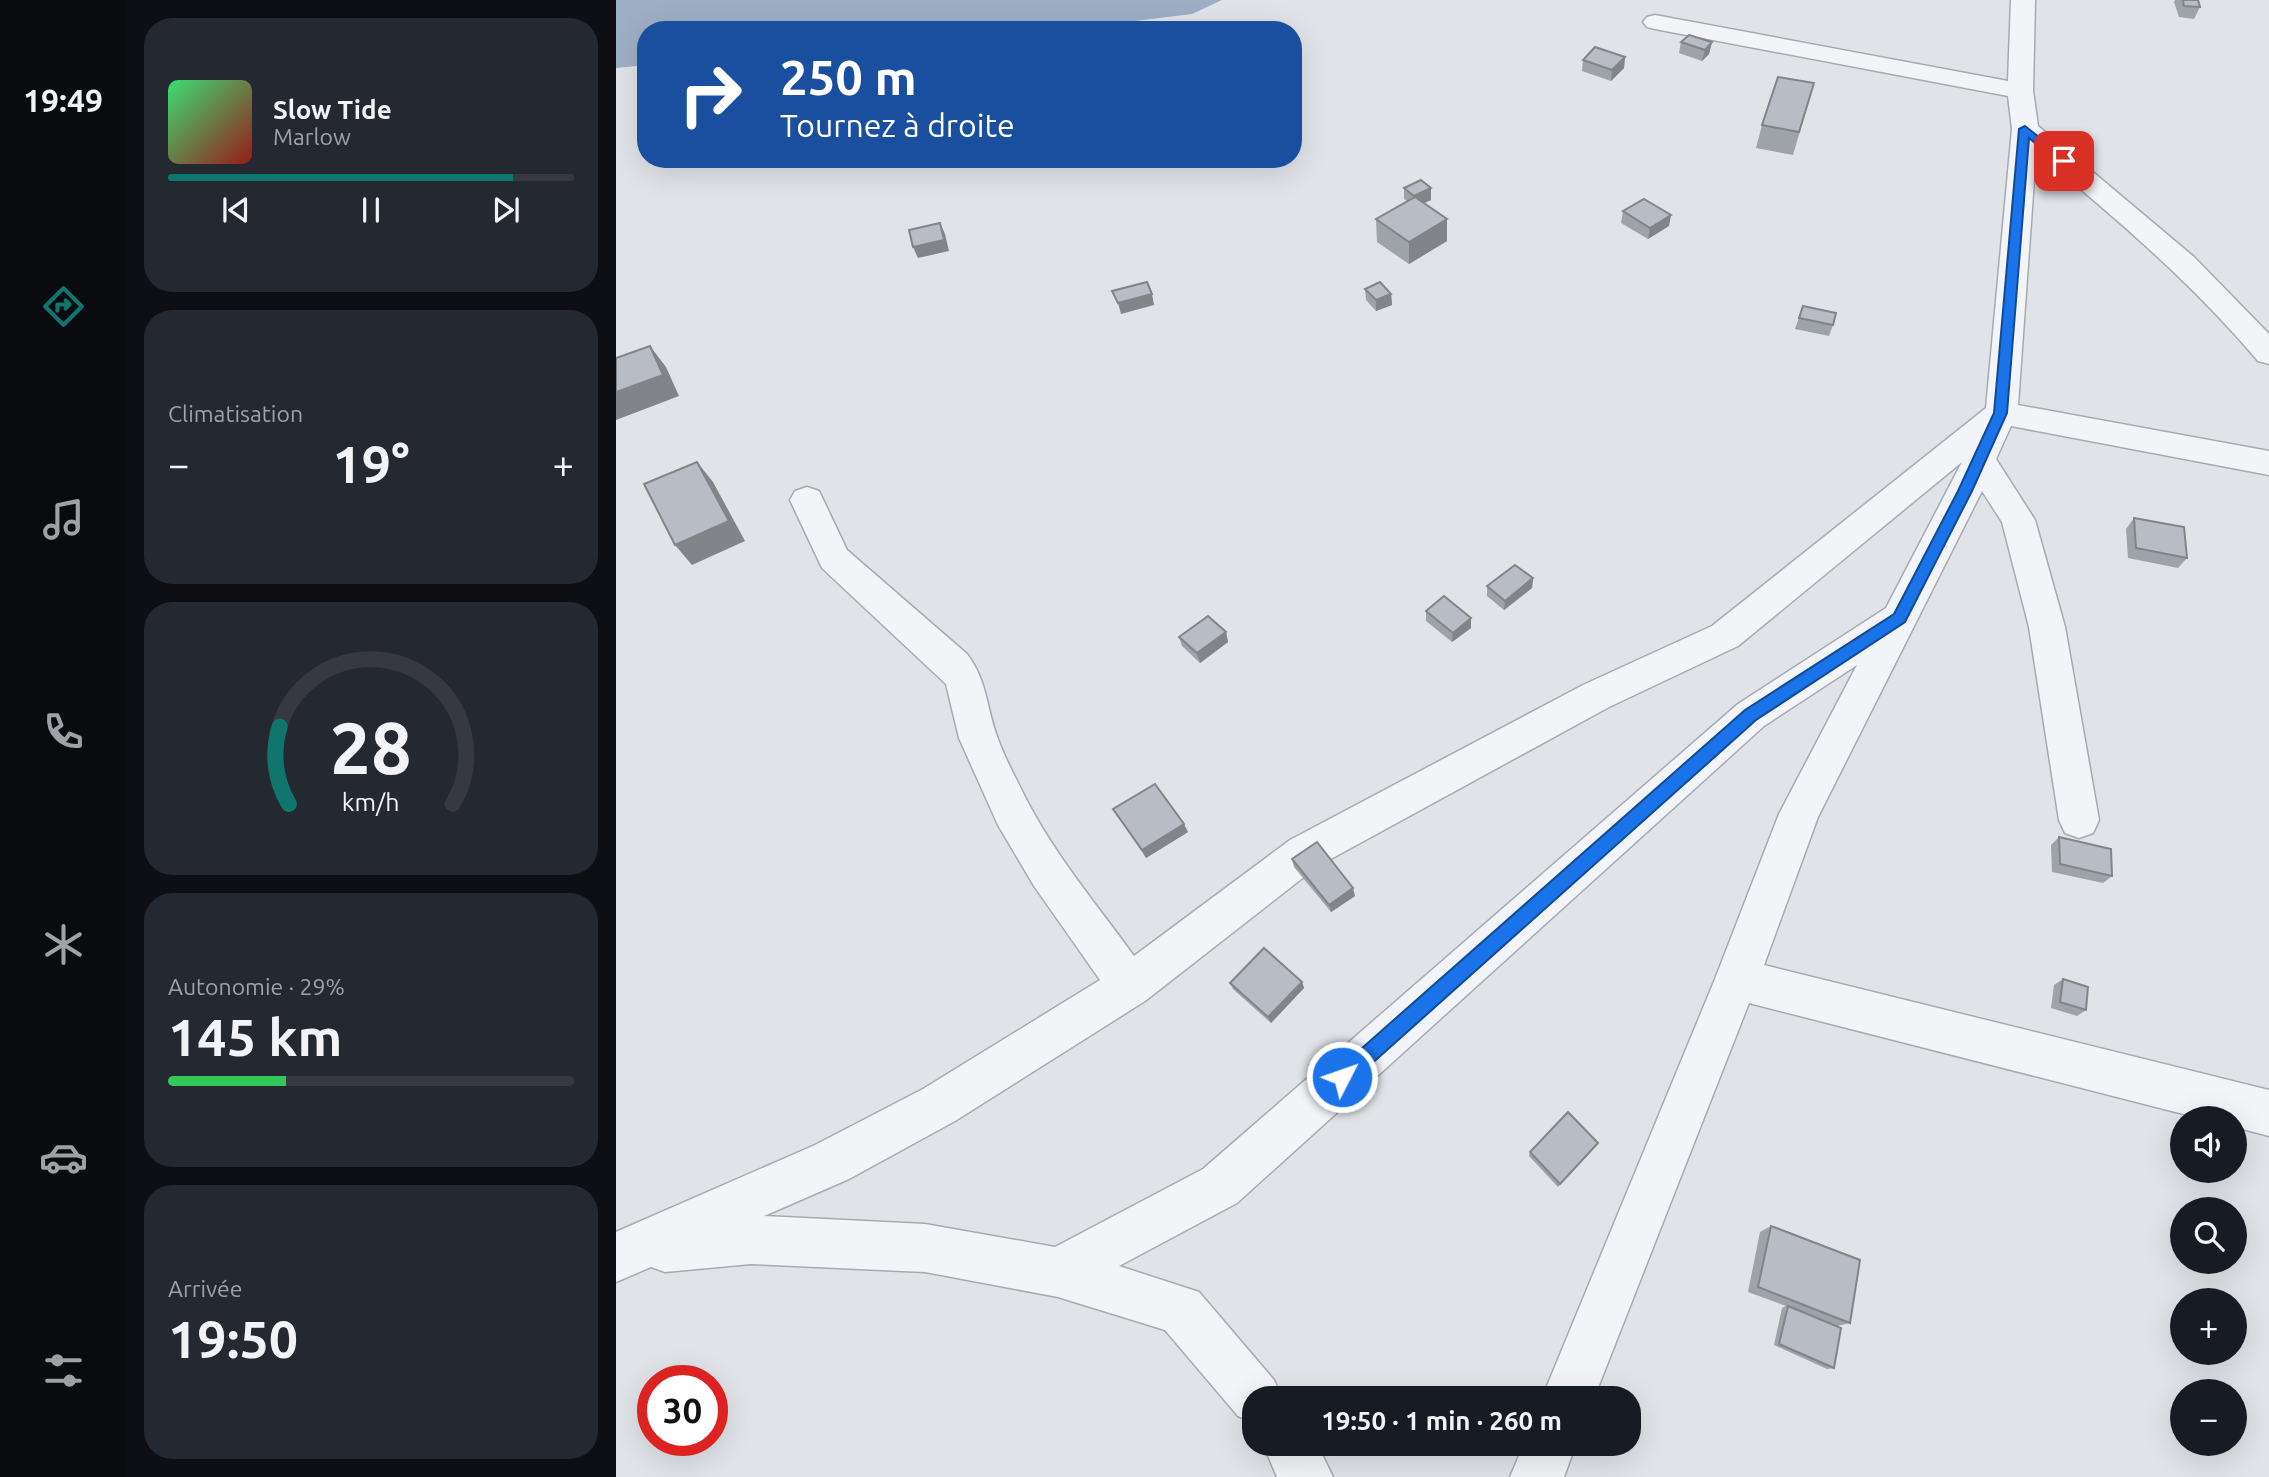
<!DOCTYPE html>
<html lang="fr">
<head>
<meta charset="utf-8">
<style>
  :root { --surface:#171b24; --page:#242831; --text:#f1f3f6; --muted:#9ea1a6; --line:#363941; --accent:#0f766e }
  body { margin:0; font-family:Ubuntu,sans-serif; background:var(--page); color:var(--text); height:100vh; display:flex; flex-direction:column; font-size:26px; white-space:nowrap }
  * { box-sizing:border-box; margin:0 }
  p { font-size:23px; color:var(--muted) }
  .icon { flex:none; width:38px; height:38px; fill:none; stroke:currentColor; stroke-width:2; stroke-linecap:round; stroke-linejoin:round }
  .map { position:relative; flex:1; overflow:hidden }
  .sheet { display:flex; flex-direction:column; gap:18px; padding:18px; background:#0d0f14; width:490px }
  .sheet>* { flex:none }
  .guide { position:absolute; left:21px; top:21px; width:665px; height:147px; border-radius:28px; box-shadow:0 7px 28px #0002; background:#1a4fa0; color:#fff; overflow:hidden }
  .fabs { position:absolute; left:1554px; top:1106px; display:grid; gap:14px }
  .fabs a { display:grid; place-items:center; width:77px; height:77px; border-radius:50%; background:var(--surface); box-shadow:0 7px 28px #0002; font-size:35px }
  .speed { position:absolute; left:21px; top:1365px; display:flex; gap:14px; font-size:35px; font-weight:700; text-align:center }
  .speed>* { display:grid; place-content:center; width:91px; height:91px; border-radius:50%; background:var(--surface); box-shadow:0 7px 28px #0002; line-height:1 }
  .speed .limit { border:10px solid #d22; background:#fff; color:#111 }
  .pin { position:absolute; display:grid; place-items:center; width:60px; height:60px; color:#fff; margin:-30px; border-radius:14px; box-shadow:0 4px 10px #0006 }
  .me { position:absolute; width:77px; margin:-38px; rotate:49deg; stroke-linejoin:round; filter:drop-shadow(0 0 5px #0008) }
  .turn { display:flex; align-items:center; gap:24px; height:147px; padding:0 28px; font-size:32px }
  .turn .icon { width:91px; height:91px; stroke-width:2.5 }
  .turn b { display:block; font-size:49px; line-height:60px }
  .big { font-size:52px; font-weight:700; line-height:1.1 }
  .sheet .card { flex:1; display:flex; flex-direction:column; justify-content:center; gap:10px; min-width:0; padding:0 24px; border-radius:28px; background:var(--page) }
  .sheet .dial { align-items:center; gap:0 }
  .dial svg { height:182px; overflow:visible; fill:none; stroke:var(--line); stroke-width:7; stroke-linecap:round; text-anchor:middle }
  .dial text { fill:var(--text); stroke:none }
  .song { display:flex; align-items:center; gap:21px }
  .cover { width:84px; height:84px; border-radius:10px; background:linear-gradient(135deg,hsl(140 70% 55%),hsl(0 70% 35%)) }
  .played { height:7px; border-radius:4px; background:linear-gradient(90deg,var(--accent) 85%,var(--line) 85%) }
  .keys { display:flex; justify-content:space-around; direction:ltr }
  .heat { display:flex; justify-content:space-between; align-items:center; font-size:38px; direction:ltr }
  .charge { height:10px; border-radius:5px; background:linear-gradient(90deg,#34c759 29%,var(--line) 0) }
  .trip { position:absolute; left:626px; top:1386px; width:399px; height:70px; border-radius:28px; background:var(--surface); box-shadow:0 7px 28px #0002; font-weight:700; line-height:70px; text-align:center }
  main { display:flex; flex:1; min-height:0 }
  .dock { display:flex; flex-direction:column; width:126px; justify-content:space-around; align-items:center; background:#090b0e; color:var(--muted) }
  .dock .icon { width:49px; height:49px }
  .dock .active { color:var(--accent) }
  .dock b { font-size:32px; color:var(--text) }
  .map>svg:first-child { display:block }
</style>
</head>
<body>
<main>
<nav class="dock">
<b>19:49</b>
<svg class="icon active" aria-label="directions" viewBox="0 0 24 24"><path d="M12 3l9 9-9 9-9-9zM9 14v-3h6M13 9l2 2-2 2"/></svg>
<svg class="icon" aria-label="music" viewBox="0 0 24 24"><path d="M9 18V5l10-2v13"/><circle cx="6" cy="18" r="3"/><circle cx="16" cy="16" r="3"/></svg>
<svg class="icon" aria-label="phone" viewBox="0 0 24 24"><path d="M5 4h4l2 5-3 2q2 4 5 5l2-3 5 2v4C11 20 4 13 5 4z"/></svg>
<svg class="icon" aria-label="climate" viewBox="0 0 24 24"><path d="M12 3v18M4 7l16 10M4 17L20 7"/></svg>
<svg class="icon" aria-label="car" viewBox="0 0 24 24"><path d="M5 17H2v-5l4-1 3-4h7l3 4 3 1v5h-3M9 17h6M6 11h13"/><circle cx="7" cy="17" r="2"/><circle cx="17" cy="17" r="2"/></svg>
<svg class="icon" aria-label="filters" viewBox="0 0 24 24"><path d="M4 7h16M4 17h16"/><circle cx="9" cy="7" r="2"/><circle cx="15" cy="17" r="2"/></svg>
</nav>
<section class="sheet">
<div class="card">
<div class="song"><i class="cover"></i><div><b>Slow Tide</b><p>Marlow</p></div></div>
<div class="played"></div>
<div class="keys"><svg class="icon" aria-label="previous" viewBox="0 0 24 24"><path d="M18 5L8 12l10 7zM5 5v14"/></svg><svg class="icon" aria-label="pause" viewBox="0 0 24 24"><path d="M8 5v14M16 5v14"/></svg><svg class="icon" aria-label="next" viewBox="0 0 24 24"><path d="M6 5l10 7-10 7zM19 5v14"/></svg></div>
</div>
<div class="card"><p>Climatisation</p>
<div class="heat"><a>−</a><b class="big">19°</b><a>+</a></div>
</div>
<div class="card dial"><svg viewBox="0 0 100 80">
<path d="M14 69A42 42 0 1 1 86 69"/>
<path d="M14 69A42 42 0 0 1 10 35" stroke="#0f766e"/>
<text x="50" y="56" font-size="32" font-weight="700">28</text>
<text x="50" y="72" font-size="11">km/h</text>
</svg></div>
<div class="card"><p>Autonomie · 29%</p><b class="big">145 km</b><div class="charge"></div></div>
<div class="card"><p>Arrivée</p><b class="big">19:50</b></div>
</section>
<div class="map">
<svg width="1653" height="1477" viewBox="0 0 1653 1477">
  <rect width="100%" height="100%" fill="#e0e3e8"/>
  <polygon fill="#9eafc5" points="0,0 606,0 576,14 446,30 30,30 30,65 0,68"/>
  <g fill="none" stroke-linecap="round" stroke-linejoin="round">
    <defs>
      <g id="street">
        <path d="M 1395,0 L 1419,0 L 1417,91 L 1422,126 L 1578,257 L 1653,334 L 1653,364 L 1642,361 C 1576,283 1499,217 1420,152 L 1402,405 L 1653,451 L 1653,475 L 1395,426 L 1380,459 L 1419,520 L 1449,627 L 1483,820 L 1477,833 L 1463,838 L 1449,833 L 1443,820 L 1413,627 L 1386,522 L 1366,491 L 1202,817 L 1148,965 L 1653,1090 L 1653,1136 L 1619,1127 L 1619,1118 L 1583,1118 L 1133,1003 L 978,1398 L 926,1398 L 1099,979 L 1163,814 L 1241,665 L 1148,726 L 621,1203 L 503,1266 L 583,1292 L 658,1380 L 666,1398 L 639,1398 L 639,1423 L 622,1416 L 549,1330 L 442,1297 L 309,1272 L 135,1264 L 49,1272 L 35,1267 L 0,1282 L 0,1232 L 199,1145 L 307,1089 L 484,980 L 418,886 L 382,825 L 343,738 L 330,684 L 206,568 L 174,500 L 179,491 L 191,487 L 203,491 L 231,550 L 351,654 C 372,682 370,708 382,739 C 389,759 400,778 409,797 C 438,854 481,905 518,956 L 674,840 L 967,685 L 1096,626 L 1370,408 L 1396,129 L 1392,96 L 1039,29 L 1031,27 L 1027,22 L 1031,17 L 1039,15 L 1392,81 ZM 1346,462 L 1270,608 L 1122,704 L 587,1169 L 439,1247 L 309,1224 L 148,1216 L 233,1179 L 339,1121 L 529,1001 L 702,866 L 993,707 L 1122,646 Z"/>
        <polygon points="647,1444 701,1444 717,1477 661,1477"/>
        <polygon points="908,1444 960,1444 948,1477 894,1477"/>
      </g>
    </defs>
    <use href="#street" stroke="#a6aab2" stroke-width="3"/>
    <use href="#street" fill="#f3f4f7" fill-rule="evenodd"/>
  </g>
  <g fill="#9ea2a9">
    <polygon points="1559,0 1582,0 1584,7 1578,19 1563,17 1558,2"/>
    <polygon points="1065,42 1096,42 1093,54 1086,61 1063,53"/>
    <polygon points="1009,57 1008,68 995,81 966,71 967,60"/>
    <polygon points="1198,83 1177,155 1140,148 1146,125"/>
    <polygon points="788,188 815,200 808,203 831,219 831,241 793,264 761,242 760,219 791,201 788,199"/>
    <polygon points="1007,211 1053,226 1032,239 1005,223"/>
    <polygon points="749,289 775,294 776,305 760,311 750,300"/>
    <polygon points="1187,306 1217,325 1213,336 1179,329"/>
    <polygon points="1518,518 1571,558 1562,568 1512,558 1510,529"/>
    <polygon points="917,578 916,588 888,610 871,596 871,586"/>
    <polygon points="810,611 855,628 836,642 810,621"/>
    <polygon points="610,632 612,642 584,663 566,646 563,637"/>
    <polygon points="497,809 572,832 530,858"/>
    <polygon points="1443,837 1496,876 1487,883 1436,872 1435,845"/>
    <polygon points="676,859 739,896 715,912 678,867"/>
    <polygon points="1447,979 1470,1010 1461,1016 1435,1008 1438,985"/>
    <polygon points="686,982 688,988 655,1023 617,989 614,983"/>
    <polygon points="982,1143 979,1147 942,1187 913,1156 914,1152"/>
    <polygon points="1155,1226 1234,1323 1221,1326 1218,1368 1211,1369 1158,1345 1166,1308 1170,1306 1132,1292 1144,1232"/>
  </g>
  <g fill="#818489">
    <polygon points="1096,42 1093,54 1086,61 1089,50"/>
    <polygon points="1009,57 1008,68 995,81 996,70"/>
    <polygon points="815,188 815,200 798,208 798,196"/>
    <polygon points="1055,215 1053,226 1032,239 1034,228"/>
    <polygon points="831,219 831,241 793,264 793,242"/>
    <polygon points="324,223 329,234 333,251 302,258 297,247"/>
    <polygon points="536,294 538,305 505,314 502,303"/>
    <polygon points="775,294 776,305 760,311 760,300"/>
    <polygon points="34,346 50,367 63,396 0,420 0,392"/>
    <polygon points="81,462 97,482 129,541 76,565 59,545"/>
    <polygon points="917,578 916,588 888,610 889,601"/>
    <polygon points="855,618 855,628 836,642 837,633"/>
    <polygon points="610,632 612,642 584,663 581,653"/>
    <polygon points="568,824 572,832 530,858 526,850"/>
    <polygon points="737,888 739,896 715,912 713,905"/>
    <polygon points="686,982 688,988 655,1023 652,1017"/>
  </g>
  <g fill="#b8bcc4" stroke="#818489" stroke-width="2">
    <polygon points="1567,0 1582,0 1584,7 1568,6"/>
    <polygon points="1073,35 1096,42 1089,50 1065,42"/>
    <polygon points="979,47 1009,57 996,70 967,60"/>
    <polygon points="1162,77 1198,83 1183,132 1146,125"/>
    <polygon points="805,180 815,188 798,196 788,188"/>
    <polygon points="799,197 831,219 793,242 760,219"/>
    <polygon points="1028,199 1055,215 1034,228 1007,211"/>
    <polygon points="324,223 328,240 297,247 293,230"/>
    <polygon points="531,282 536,294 502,303 496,291"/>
    <polygon points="764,282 775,294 760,300 749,289"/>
    <polygon points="1187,306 1220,313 1217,325 1183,318"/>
    <polygon points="34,346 47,375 0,392 0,358"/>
    <polygon points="81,462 113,521 59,545 28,484"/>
    <polygon points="1518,518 1568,527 1571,558 1520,548"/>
    <polygon points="899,565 917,578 889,601 871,586"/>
    <polygon points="828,596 855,618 837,633 810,611"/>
    <polygon points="592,616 610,632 581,653 563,637"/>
    <polygon points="539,784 568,824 526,850 497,809"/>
    <polygon points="1443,837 1495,849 1496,876 1444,864"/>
    <polygon points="701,842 737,888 713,905 676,859"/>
    <polygon points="648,948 686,982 652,1017 614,983"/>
    <polygon points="1447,979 1472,987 1470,1010 1444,1002"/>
    <polygon points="952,1112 982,1143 944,1184 914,1152"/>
    <polygon points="1155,1226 1244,1260 1234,1323 1142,1287"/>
    <polygon points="1172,1306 1225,1328 1218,1368 1163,1344"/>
  </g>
  <polygon fill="#1a73e8" stroke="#114b97" stroke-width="2" points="1409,126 1453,161 1444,164 1413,138 1391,413 1356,491 1289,622 1140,720 733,1084 726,1087 720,1084 717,1077 720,1071 1129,710 1278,614 1342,491 1378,413 1403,129"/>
</svg>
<div class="fabs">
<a><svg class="icon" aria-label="sound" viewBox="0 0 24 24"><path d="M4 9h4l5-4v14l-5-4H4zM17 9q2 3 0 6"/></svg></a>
<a><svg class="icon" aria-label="search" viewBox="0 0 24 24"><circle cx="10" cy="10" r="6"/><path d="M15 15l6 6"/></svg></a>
<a>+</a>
<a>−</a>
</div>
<div class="speed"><div class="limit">30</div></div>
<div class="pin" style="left:1448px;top:161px;background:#d93025"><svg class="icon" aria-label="arrive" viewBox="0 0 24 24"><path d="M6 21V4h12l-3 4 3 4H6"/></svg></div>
<svg class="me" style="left:726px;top:1077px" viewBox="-20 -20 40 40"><circle r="17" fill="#1a73e8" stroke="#fff" stroke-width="3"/><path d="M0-11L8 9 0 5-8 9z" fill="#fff"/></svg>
<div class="trip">19:50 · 1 min · 260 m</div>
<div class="guide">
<div class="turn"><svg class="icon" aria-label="right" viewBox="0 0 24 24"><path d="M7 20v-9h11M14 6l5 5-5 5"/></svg><div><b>250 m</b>Tournez à droite</div></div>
</div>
</div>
</main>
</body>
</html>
